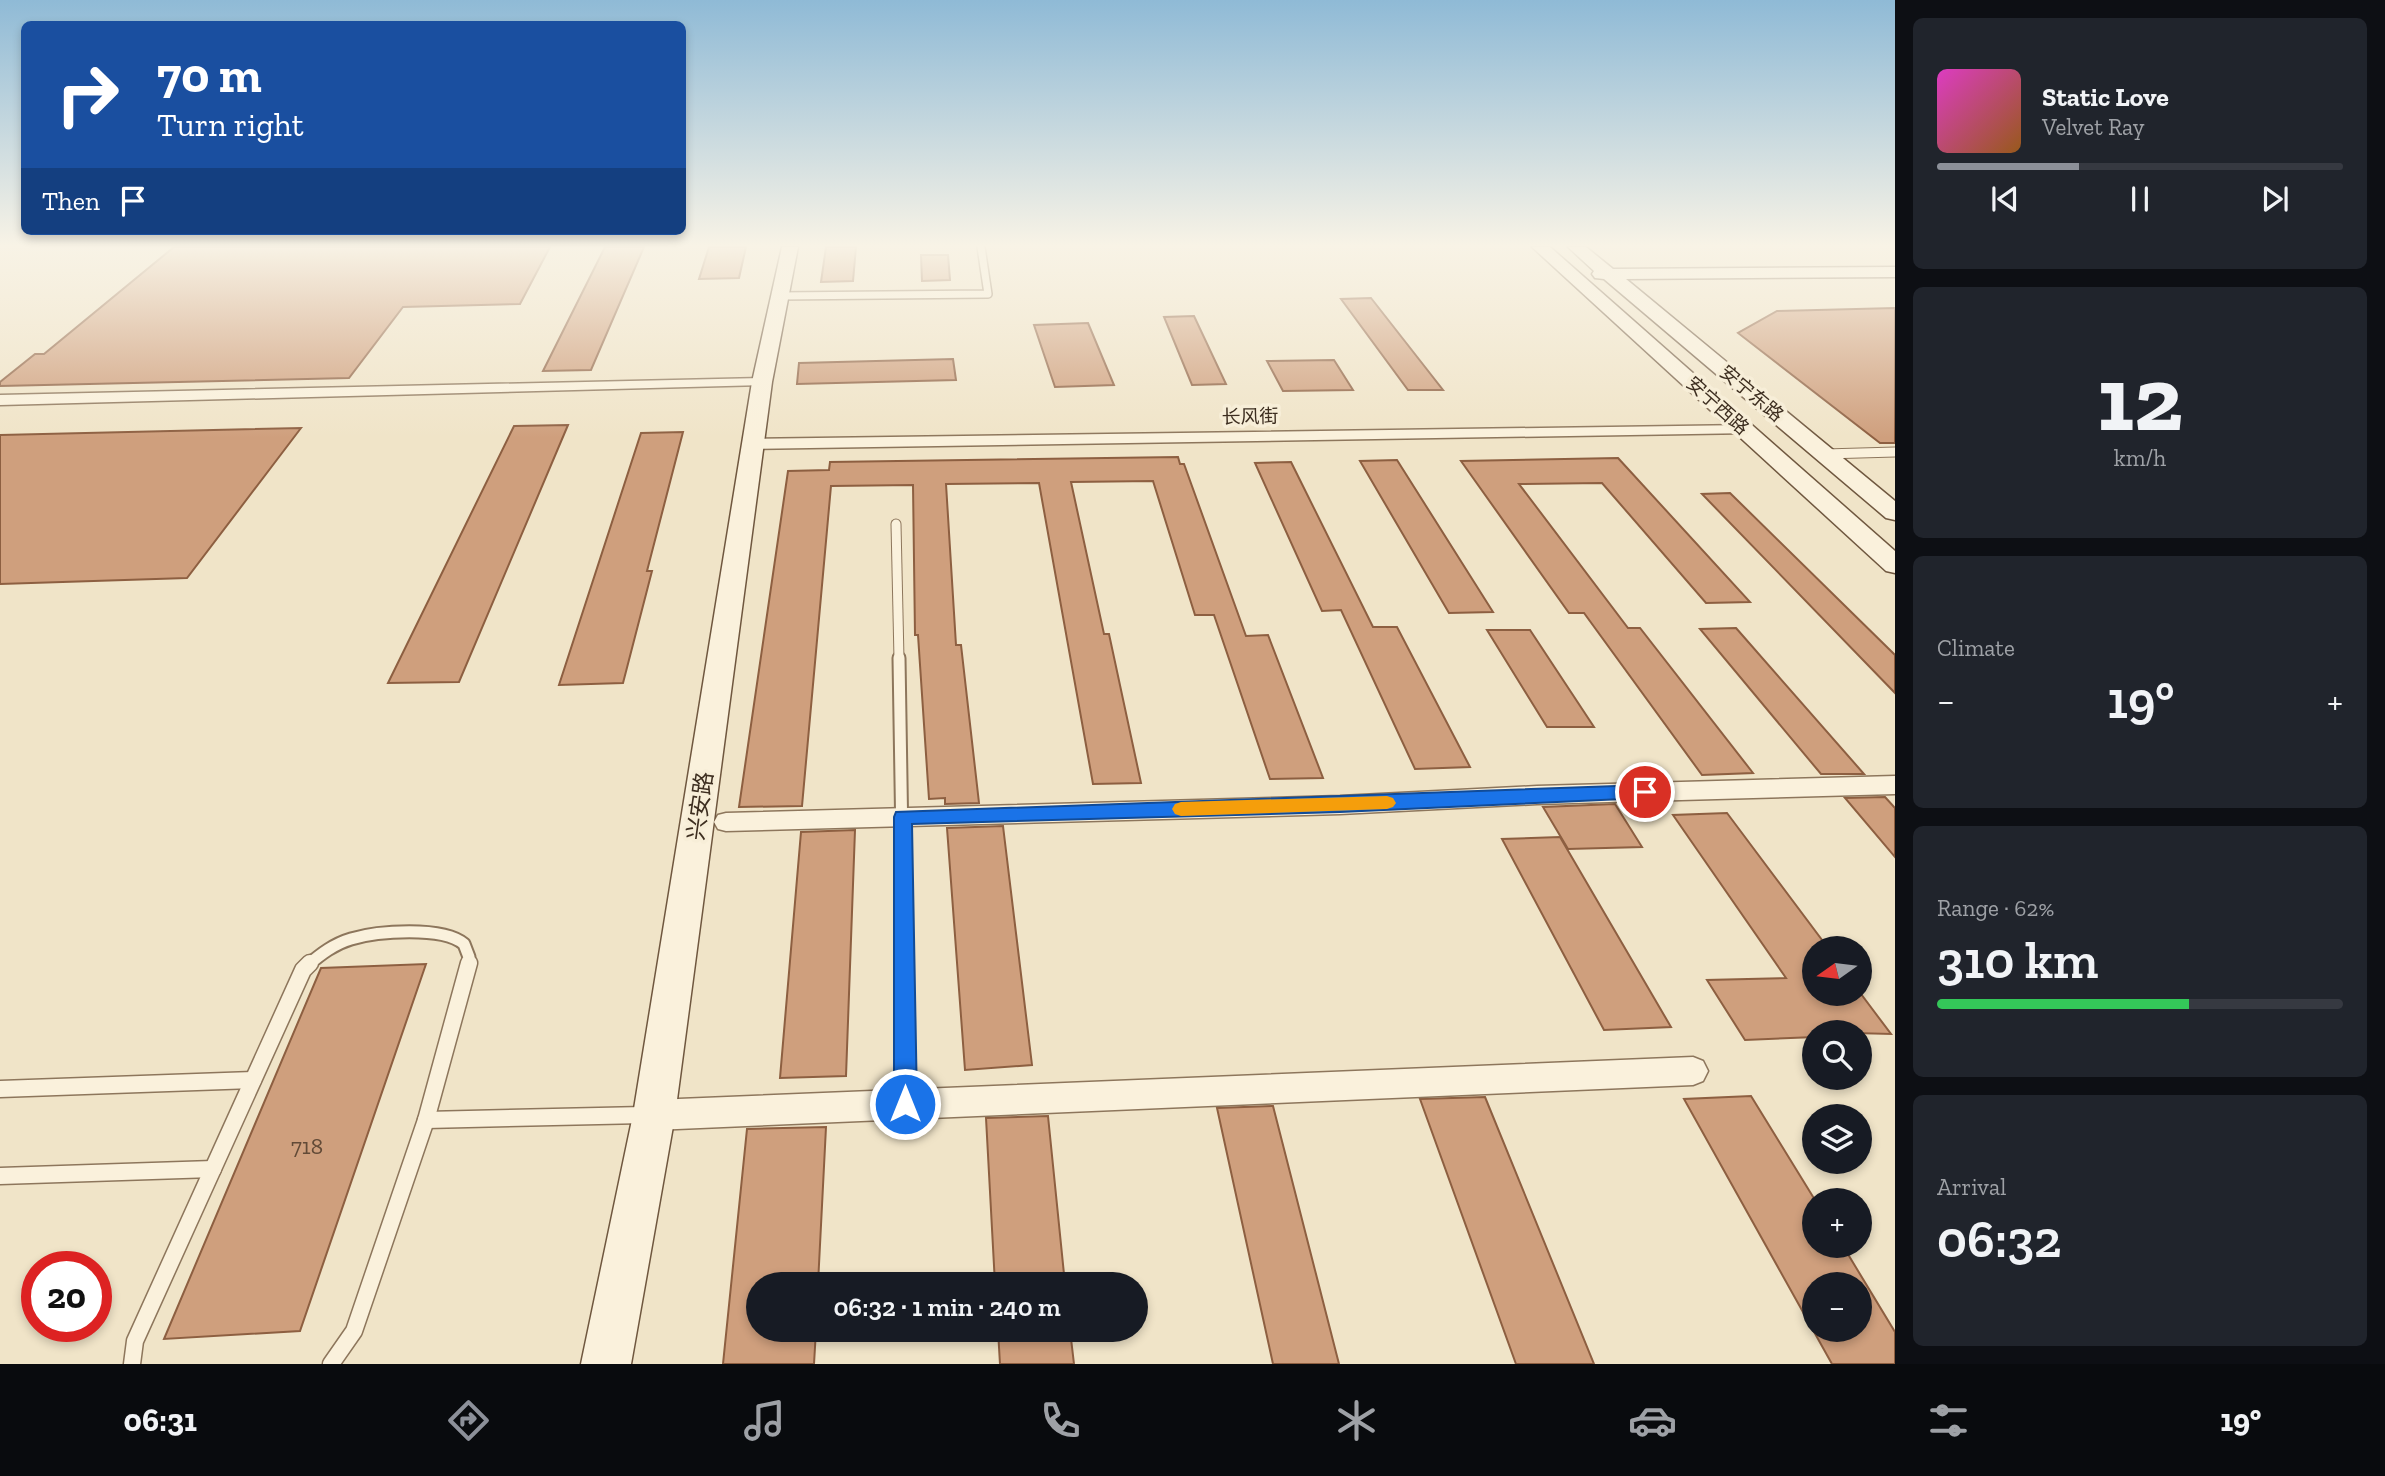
<!DOCTYPE html>
<html lang="en">
<head>
<meta charset="utf-8">
<style>
  :root { --surface:#171b24; --page:#20242c; --text:#f1f3f6; --muted:#9ea1a6; --line:#363941; --accent:#8c9099 }
  body { margin:0; font-family:"Zilla Slab","Noto Sans SC",serif; background:var(--page); color:var(--text); height:100vh; display:flex; flex-direction:column; font-size:26px; white-space:nowrap }
  * { box-sizing:border-box; margin:0 }
  p { font-size:23px; color:var(--muted) }
  .icon { flex:none; width:38px; height:38px; fill:none; stroke:currentColor; stroke-width:2; stroke-linecap:round; stroke-linejoin:round }
  .map { position:relative; flex:1; overflow:hidden }
  .drawer { display:flex; flex-direction:column; gap:18px; padding:18px; background:#0d0f14; width:490px }
  .drawer>* { flex:none }
  .guide { position:absolute; left:21px; top:21px; width:665px; height:214px; border-radius:10px; box-shadow:0 4px 10px #0003; background:#1a4fa0; color:#fff; overflow:hidden }
  .needle { width:46px; rotate:256deg }
  .fabs { position:absolute; left:1802px; top:936px; display:grid; gap:14px }
  .fabs a { display:grid; place-items:center; width:70px; height:70px; border-radius:50%; background:var(--surface); box-shadow:0 4px 10px #0003; font-size:35px }
  .speed { position:absolute; left:21px; top:1251px; display:flex; gap:14px; font-size:35px; font-weight:700; text-align:center }
  .speed>* { display:grid; place-content:center; width:91px; height:91px; border-radius:50%; background:var(--surface); box-shadow:0 4px 10px #0003; line-height:1 }
  .speed .limit { border:10px solid #d22; background:#fff; color:#111 }
  .pin { position:absolute; display:grid; place-items:center; width:60px; height:60px; color:#fff; margin:-30px; border:4px solid #fff; border-radius:50%; box-shadow:0 2px 7px #0007 }
  .me { position:absolute; width:77px; margin:-38px; rotate:0deg; stroke-linejoin:round; filter:drop-shadow(0 0 5px #0008) }
  .turn { display:flex; align-items:center; gap:24px; height:147px; padding:0 21px; font-size:32px }
  .turn .icon { width:91px; height:91px; stroke-width:2.5 }
  .turn b { display:block; font-size:49px; line-height:60px }
  .then { display:flex; align-items:center; height:66px; padding:0 21px; background:#0003; gap:14px; font-size:26px }
  .big { font-size:52px; font-weight:600; line-height:1.1 }
  .drawer .widget { flex:1; display:flex; flex-direction:column; justify-content:center; gap:10px; min-width:0; padding:0 24px; border-radius:10px; background:var(--page) }
  .drawer .dial { align-items:center; gap:0 }
  .dial b { font-size:91px; line-height:1 }
  .song { display:flex; align-items:center; gap:21px }
  .cover { width:84px; height:84px; border-radius:10px; background:linear-gradient(135deg,hsl(310 70% 55%),hsl(30 70% 35%)) }
  .played { height:7px; border-radius:4px; background:linear-gradient(90deg,var(--accent) 35%,var(--line) 35%) }
  .keys { display:flex; justify-content:space-around; direction:ltr }
  .heat { display:flex; justify-content:space-between; align-items:center; font-size:38px; direction:ltr }
  .charge { height:10px; border-radius:5px; background:linear-gradient(90deg,#34c759 62%,var(--line) 0) }
  .trip { position:absolute; left:746px; top:1272px; width:402px; height:70px; border-radius:35px; background:var(--surface); box-shadow:0 4px 10px #0003; font-weight:600; line-height:70px; text-align:center }
  .menu { display:flex; height:112px; justify-content:space-around; align-items:center; background:#090b0e; color:var(--muted) }
  .menu .icon { width:49px; height:49px }
  .menu .active { color:var(--accent) }
  .menu b { font-size:32px; color:var(--text) }
  main { display:flex; flex:1; min-height:0 }
  .map>svg:first-child { display:block }
</style>
</head>
<body>
<main>
<div class="map">
<svg width="1895" height="1364" viewBox="0 0 1895 1364">
  <rect width="100%" height="100%" fill="#f0e4c8"/>
  <g fill="#cf9f7d" stroke="#8d5f41" stroke-width="2" fill-rule="evenodd">
    <polygon points="174,247 550,247 520,304 403,307 349,378 0,386 0,382 35,354 44,354"/>
    <polygon points="605,247 644,247 591,370 543,371"/>
    <polygon points="709,247 746,247 739,278 699,279"/>
    <polygon points="826,247 856,247 853,281 821,282"/>
    <polygon points="921,255 948,255 950,280 922,281"/>
    <polygon points="1371,298 1443,390 1408,390 1341,299"/>
    <polygon points="1895,308 1895,443 1880,443 1738,333 1777,311"/>
    <polygon points="1194,316 1226,384 1192,385 1164,317"/>
    <polygon points="1088,323 1114,385 1055,387 1034,325"/>
    <polygon points="953,359 956,380 797,384 799,363"/>
    <polygon points="1334,360 1353,390 1283,391 1267,361"/>
    <polygon points="568,425 459,682 388,683 514,426"/>
    <polygon points="301,428 187,578 0,584 0,435"/>
    <polygon points="683,432 647,571 652,571 623,683 559,685 641,433"/>
    <polygon points="1178,457 1180,464 1184,464 1246,636 1268,635 1323,778 1270,779 1214,615 1195,615 1153,481 1071,482 1104,634 1109,634 1141,783 1093,784 1039,483 946,484 956,645 961,645 979,803 945,804 945,798 929,799 918,635 915,635 913,485 831,486 802,806 739,807 788,471 829,470 830,462"/>
    <polygon points="1618,458 1750,602 1706,603 1602,483 1519,484 1628,628 1640,628 1753,773 1702,775 1584,613 1569,613 1461,461"/>
    <polygon points="1397,460 1493,612 1449,613 1360,461"/>
    <polygon points="1291,462 1373,627 1397,627 1470,767 1415,769 1341,610 1322,611 1255,463"/>
    <polygon points="1730,493 1895,655 1895,693 1702,494"/>
    <polygon points="1736,628 1864,774 1821,774 1700,629"/>
    <polygon points="1487,630 1530,630 1594,727 1547,727"/>
    <polygon points="1885,797 1895,808 1895,857 1845,798"/>
    <polygon points="1615,804 1642,847 1568,849 1543,807"/>
    <polygon points="1727,813 1828,948 1815,948 1815,994 1861,994 1891,1034 1815,1032 1815,1037 1745,1040 1707,980 1786,978 1673,815"/>
    <polygon points="1003,826 1032,1065 965,1070 947,828"/>
    <polygon points="855,830 846,1076 780,1078 801,832"/>
    <polygon points="1560,837 1671,1027 1604,1030 1502,839"/>
    <polygon points="426,964 300,1331 164,1339 321,968"/>
    <path d="M 1751,1096 L 1815,1200 L 1815,1246 L 1843,1246 L 1895,1332 L 1895,1364 L 1832,1364 L 1684,1099 ZM 1815,1284 L 1860,1284 L 1860,1330 L 1815,1330 Z"/>
    <polygon points="1485,1097 1594,1364 1516,1364 1420,1099"/>
    <polygon points="1273,1106 1339,1364 1273,1364 1217,1108"/>
    <polygon points="1048,1116 1065,1284 995,1284 986,1118"/>
    <polygon points="826,1127 818,1284 758,1284 758,1330 816,1330 814,1364 723,1364 747,1129"/>
    <polygon points="998,1330 1070,1330 1074,1364 1000,1364"/>
  </g>
  <g fill="none" stroke-linecap="round" stroke-linejoin="round">
    <defs>
      <polyline id="lane-far3" points="780,296 988,294 981,247"/>
      <g id="lane-far2">
        <polyline points="1825,454 1895,452"/>
        <polyline points="896,524 899,659"/>
      </g>
      <g id="lane-far1">
        <polyline points="899,658 904,965"/>
        <path d="M 308,965 C 321,954 334,944 351,939 C 377,931 443,926 464,944 L 469,957 L 468,965"/>
      </g>
      <g id="lane">
        <polyline points="904,963 905,1101"/>
        <polyline points="0,1089 253,1080"/>
        <polyline points="426,1120 644,1115"/>
        <polyline points="0,1176 213,1169"/>
        <polyline points="132,1364 135,1341 303,970 310,963"/>
        <polyline points="331,1364 354,1331 426,1120 469,963"/>
      </g>
      <g id="street">
        <polygon points="762,378 767,379 769,382 767,385 0,405 0,395"/>
        <polygon points="1746,425 1754,430 1752,433 753,449 745,444 753,439"/>
        <polygon points="1895,776 1895,794 1537,804 1340,814 726,831 718,829 714,822 718,815 726,813 1340,796 1537,786"/>
        <polygon points="1693,1057 1703,1061 1708,1071 1703,1081 1693,1085 654,1130 643,1126 639,1115 643,1104 654,1100"/>
      </g>
      <g id="secondary">
        <polygon points="782,247 798,247 772,382 675,1115 631,1364 581,1364 633,1115 752,382"/>
        <polygon points="1532,247 1550,247 1895,551 1895,573 1886,571"/>
        <polygon points="1568,247 1586,247 1613,269 1895,267 1895,277 1626,279 1895,501 1895,520 1886,518 1604,279 1595,278 1592,274 1594,271"/>
      </g>
    </defs>
    <use href="#lane-far3" stroke="#8d765c" stroke-width="10"/>
    <use href="#lane-far2" stroke="#8d765c" stroke-width="11"/>
    <use href="#lane-far1" stroke="#8d765c" stroke-width="15"/>
    <use href="#lane" stroke="#8d765c" stroke-width="19"/>
    <use href="#street" stroke="#8d765c" stroke-width="3"/>
    <use href="#secondary" stroke="#6f573f" stroke-width="3"/>
    <use href="#lane-far3" stroke="#faf1dc" stroke-width="7"/>
    <use href="#lane-far2" stroke="#faf1dc" stroke-width="9"/>
    <use href="#lane-far1" stroke="#faf1dc" stroke-width="11"/>
    <use href="#lane" stroke="#faf1dc" stroke-width="16"/>
    <use href="#street" fill="#faf1dc" fill-rule="evenodd"/>
    <use href="#secondary" fill="#faf1dc" fill-rule="evenodd"/>
  </g>
  <linearGradient id="sky" x2="0" y2="1"><stop stop-color="#8fbad6"/><stop offset="0.56" stop-color="#f8f3e6"/><stop offset="1" stop-color="#f8f3e6" stop-opacity="0"/></linearGradient>
  <rect width="1895" height="438" fill="url(#sky)"/>
  <polygon fill="#1a73e8" stroke="#114b97" stroke-width="2" points="1645,785 1652,787 1654,792 1652,797 1645,798 1340,812 912,824 917,1104 913,1112 905,1115 897,1112 894,1104 894,817 896,812"/>
  <polygon fill="#f59e0b" points="1387,796 1393,798 1396,803 1393,807 1387,809 1181,816 1175,814 1172,809 1175,804 1181,802"/>
  <g text-anchor="middle" stroke-width="7" stroke-linejoin="round" paint-order="stroke">
    <g font-size="19" fill="#3d2e20" stroke="#f7eed8">
      <text transform="translate(1752 393) rotate(40)" y="7">安宁东路</text>
      <text transform="translate(1718 405) rotate(42)" y="7">安宁西路</text>
      <text transform="translate(1250 416) rotate(-1)" y="7">长风街</text>
    </g>
    <g font-size="23" fill="#3d2e20" stroke="#f7eed8">
      <text transform="translate(700 806) rotate(-82)" y="8">兴安路</text>
    </g>
    <g font-size="23" fill="#624a37">
      <text x="307" y="1154">718</text>
    </g>
  </g>
</svg>
<div class="fabs">
<a><svg class="needle" viewBox="-14 -14 28 28"><path d="M0-13l5 13h-10z" fill="#e53935"/><path d="M0 13l5-13h-10z" fill="#9ea1a6"/></svg></a>
<a><svg class="icon" aria-label="search" viewBox="0 0 24 24"><circle cx="10" cy="10" r="6"/><path d="M15 15l6 6"/></svg></a>
<a><svg class="icon" aria-label="layers" viewBox="0 0 24 24"><path d="M12 4l9 5-9 5-9-5zM3 14l9 5 9-5"/></svg></a>
<a>+</a>
<a>−</a>
</div>
<div class="speed"><div class="limit">20</div></div>
<div class="pin" style="left:1645px;top:792px;background:#d93025"><svg class="icon" aria-label="arrive" viewBox="0 0 24 24"><path d="M6 21V4h12l-3 4 3 4H6"/></svg></div>
<svg class="me" style="left:905px;top:1104px" viewBox="-20 -20 40 40"><circle r="17" fill="#1a73e8" stroke="#fff" stroke-width="3"/><path d="M0-11L8 9 0 5-8 9z" fill="#fff"/></svg>
<div class="trip">06:32 · 1 min · 240 m</div>
<div class="guide">
<div class="turn"><svg class="icon" aria-label="right" viewBox="0 0 24 24"><path d="M7 20v-9h11M14 6l5 5-5 5"/></svg><div><b>70 m</b>Turn right</div></div>
<div class="then">Then<svg class="icon" aria-label="arrive" viewBox="0 0 24 24"><path d="M6 21V4h12l-3 4 3 4H6"/></svg></div>
</div>
</div>
<section class="drawer">
<div class="widget">
<div class="song"><i class="cover"></i><div><b>Static Love</b><p>Velvet Ray</p></div></div>
<div class="played"></div>
<div class="keys"><svg class="icon" aria-label="previous" viewBox="0 0 24 24"><path d="M18 5L8 12l10 7zM5 5v14"/></svg><svg class="icon" aria-label="pause" viewBox="0 0 24 24"><path d="M8 5v14M16 5v14"/></svg><svg class="icon" aria-label="next" viewBox="0 0 24 24"><path d="M6 5l10 7-10 7zM19 5v14"/></svg></div>
</div>
<div class="widget dial"><b>12</b><p>km/h</p></div>
<div class="widget"><p>Climate</p>
<div class="heat"><a>−</a><b class="big">19°</b><a>+</a></div>
</div>
<div class="widget"><p>Range · 62%</p><b class="big">310 km</b><div class="charge"></div></div>
<div class="widget"><p>Arrival</p><b class="big">06:32</b></div>
</section>
</main>
<nav class="menu">
<b>06:31</b>
<svg class="icon active" aria-label="directions" viewBox="0 0 24 24"><path d="M12 3l9 9-9 9-9-9zM9 14v-3h6M13 9l2 2-2 2"/></svg>
<svg class="icon" aria-label="music" viewBox="0 0 24 24"><path d="M9 18V5l10-2v13"/><circle cx="6" cy="18" r="3"/><circle cx="16" cy="16" r="3"/></svg>
<svg class="icon" aria-label="phone" viewBox="0 0 24 24"><path d="M5 4h4l2 5-3 2q2 4 5 5l2-3 5 2v4C11 20 4 13 5 4z"/></svg>
<svg class="icon" aria-label="climate" viewBox="0 0 24 24"><path d="M12 3v18M4 7l16 10M4 17L20 7"/></svg>
<svg class="icon" aria-label="car" viewBox="0 0 24 24"><path d="M5 17H2v-5l4-1 3-4h7l3 4 3 1v5h-3M9 17h6M6 11h13"/><circle cx="7" cy="17" r="2"/><circle cx="17" cy="17" r="2"/></svg>
<svg class="icon" aria-label="filters" viewBox="0 0 24 24"><path d="M4 7h16M4 17h16"/><circle cx="9" cy="7" r="2"/><circle cx="15" cy="17" r="2"/></svg>
<b>19°</b>
</nav>
</body>
</html>
